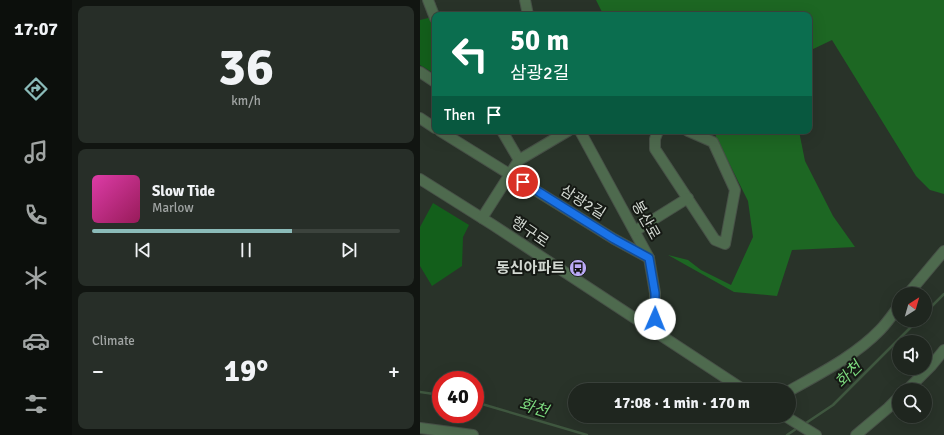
<!DOCTYPE html>
<html lang="en">
<head>
<meta charset="utf-8">
<style>
  :root { --surface:#1f261f; --page:#272e28; --text:#f1f3f6; --muted:#a1a5a4; --line:#3c433d; --accent:#8bbbb9 }
  body { margin:0; font-family:Signika,"Noto Sans KR",sans-serif; background:var(--page); color:var(--text); height:100vh; display:flex; flex-direction:column; font-size:15px; white-space:nowrap }
  * { box-sizing:border-box; margin:0 }
  p { font-size:13px; color:var(--muted) }
  .icon { flex:none; width:22px; height:22px; fill:none; stroke:currentColor; stroke-width:2; stroke-linecap:round; stroke-linejoin:round }
  .map { position:relative; flex:1; overflow:hidden }
  .sheet { display:flex; flex-direction:column; gap:6px; padding:6px; background:#111511; width:348px }
  .sheet>* { flex:none }
  .banner { position:absolute; left:12px; top:12px; width:380px; height:122px; border-radius:8px; box-shadow:0 4px 16px #0002,0 0 0 1px var(--line); background:#0b6e4f; color:#fff; overflow:hidden }
  .needle { width:26px; rotate:37deg }
  .controls { position:absolute; left:472px; top:287px; display:grid; gap:8px }
  .controls a { display:grid; place-items:center; width:40px; height:40px; border-radius:50%; background:var(--surface); box-shadow:0 4px 16px #0002,0 0 0 1px var(--line); font-size:20px }
  .speed { position:absolute; left:12px; top:371px; display:flex; gap:8px; font-size:20px; font-weight:700; text-align:center }
  .speed>* { display:grid; place-content:center; width:52px; height:52px; border-radius:50%; background:var(--surface); box-shadow:0 4px 16px #0002,0 0 0 1px var(--line); line-height:1 }
  .speed .limit { border:6px solid #d22; background:#fff; color:#111 }
  .pin { position:absolute; display:grid; place-items:center; width:34px; height:34px; color:#fff; margin:-17px; border:2px solid #fff; border-radius:50%; box-shadow:0 1px 4px #0007 }
  .me { position:absolute; width:44px; margin:-22px; rotate:1deg; stroke-linejoin:round; filter:drop-shadow(0 0 3px #0008) }
  .turn { display:flex; align-items:center; gap:14px; height:84px; padding:0 12px; font-size:18px }
  .turn .icon { width:52px; height:52px; stroke-width:2.5 }
  .turn b { display:block; font-size:28px; line-height:34px }
  .then { display:flex; align-items:center; height:38px; padding:0 12px; background:#0003; gap:8px; font-size:15px }
  .big { font-size:30px; font-weight:700; line-height:1.1 }
  .sheet .tile { flex:1; display:flex; flex-direction:column; justify-content:center; gap:6px; min-width:0; padding:0 14px; border-radius:8px; background:var(--page) }
  .sheet .dial { align-items:center; gap:0 }
  .dial b { font-size:52px; line-height:1 }
  .song { display:flex; align-items:center; gap:12px }
  .cover { width:48px; height:48px; border-radius:6px; background:linear-gradient(135deg,hsl(320 70% 55%),hsl(330 70% 35%)) }
  .played { height:4px; border-radius:2px; background:linear-gradient(90deg,var(--accent) 65%,var(--line) 65%) }
  .keys { display:flex; justify-content:space-around; direction:ltr }
  .heat { display:flex; justify-content:space-between; align-items:center; font-size:22px; direction:ltr }
  .trip { position:absolute; left:148px; top:383px; width:228px; height:40px; border-radius:20px; background:var(--surface); box-shadow:0 4px 16px #0002,0 0 0 1px var(--line); font-weight:700; line-height:40px; text-align:center }
  main { display:flex; flex:1; min-height:0 }
  .tab-bar { display:flex; flex-direction:column; width:72px; justify-content:space-around; align-items:center; background:#0c0f0c; color:var(--muted) }
  .tab-bar .icon { width:28px; height:28px }
  .tab-bar .selected { color:var(--accent) }
  .tab-bar b { font-size:18px; color:var(--text) }
  .map>svg:first-child { display:block }
</style>
</head>
<body>
<main>
<nav class="tab-bar">
<b>17:07</b>
<svg class="icon selected" aria-label="directions" viewBox="0 0 24 24"><path d="M12 3l9 9-9 9-9-9zM9 14v-3h6M13 9l2 2-2 2"/></svg>
<svg class="icon" aria-label="music" viewBox="0 0 24 24"><path d="M9 18V5l10-2v13"/><circle cx="6" cy="18" r="3"/><circle cx="16" cy="16" r="3"/></svg>
<svg class="icon" aria-label="phone" viewBox="0 0 24 24"><path d="M5 4h4l2 5-3 2q2 4 5 5l2-3 5 2v4C11 20 4 13 5 4z"/></svg>
<svg class="icon" aria-label="climate" viewBox="0 0 24 24"><path d="M12 3v18M4 7l16 10M4 17L20 7"/></svg>
<svg class="icon" aria-label="car" viewBox="0 0 24 24"><path d="M5 17H2v-5l4-1 3-4h7l3 4 3 1v5h-3M9 17h6M6 11h13"/><circle cx="7" cy="17" r="2"/><circle cx="17" cy="17" r="2"/></svg>
<svg class="icon" aria-label="filters" viewBox="0 0 24 24"><path d="M4 7h16M4 17h16"/><circle cx="9" cy="7" r="2"/><circle cx="15" cy="17" r="2"/></svg>
</nav>
<section class="sheet">
<div class="tile dial"><b>36</b><p>km/h</p></div>
<div class="tile">
<div class="song"><i class="cover"></i><div><b>Slow Tide</b><p>Marlow</p></div></div>
<div class="played"></div>
<div class="keys"><svg class="icon" aria-label="previous" viewBox="0 0 24 24"><path d="M18 5L8 12l10 7zM5 5v14"/></svg><svg class="icon" aria-label="pause" viewBox="0 0 24 24"><path d="M8 5v14M16 5v14"/></svg><svg class="icon" aria-label="next" viewBox="0 0 24 24"><path d="M6 5l10 7-10 7zM19 5v14"/></svg></div>
</div>
<div class="tile"><p>Climate</p>
<div class="heat"><a>−</a><b class="big">19°</b><a>+</a></div>
</div>
</section>
<div class="map">
<svg width="524" height="435" viewBox="0 0 524 435">
  <rect width="100%" height="100%" fill="#293329"/>
  <g fill="#135f1b">
    <polygon points="12,17 15,22 15,74 0,65 0,20"/>
    <polygon points="13,203 49,225 43,237 42,266 12,286 0,266 0,227"/>
  </g>
  <g fill="#1d6723">
    <polygon points="176,0 524,0 524,194 510,190 496,176 412,40 389,51 389,15 188,15 183,14"/>
    <polygon points="295,131 379,131 385,161 413,216 435,247 372,250 357,296 314,292 248,255 268,260 281,270 311,285 333,237 328,201 296,137"/>
  </g>
  <g fill="none" stroke-linecap="round" stroke-linejoin="round">
    <g stroke="#3f573f" stroke-width="2.5">
      <polyline points="505,313 524,294"/>
      <polyline points="0,392 21,395"/>
      <polyline points="55,402 167,435"/>
      <polyline points="383,425 413,405 498,320"/>
      <polyline points="367,435 379,427"/>
    </g>
    <defs>
      <g id="minor">
        <polyline points="8,0 15,18"/>
        <polyline points="105,0 108,15"/>
        <polyline points="0,72 15,82"/>
        <polyline points="0,118 15,128"/>
        <polyline points="20,131 194,239 229,258"/>
        <polyline points="82,131 99,160"/>
        <polyline points="160,131 229,258 235,293 234,332"/>
        <polyline points="238,131 235,139 235,149 295,240 305,244 315,190 293,142 268,131"/>
        <polyline points="0,179 73,225 324,390"/>
        <polyline points="62,218 99,160 148,131"/>
        <polyline points="215,231 268,198"/>
        <polyline points="488,294 524,251"/>
        <polyline points="487,390 511,366 524,350"/>
        <path d="M 369,391 C 399,374 435,356 460,330 C 467,323 473,314 479,306"/>
        <polyline points="365,416 396,435"/>
        <polyline points="0,428 53,435"/>
        <polyline points="436,435 468,408 479,397"/>
      </g>
    </defs>
    <use href="#minor" stroke="#475147" stroke-width="12"/>
    <use href="#minor" stroke="#4e6a4e" stroke-width="10"/>
  </g>
  <g fill="none" stroke-linecap="round" stroke-linejoin="round">
    <defs>
      <polyline id="route" points="103,182 194,239 229,258 235,293 235,319"/>
    </defs>
    <use href="#route" stroke="#114b97" stroke-width="10"/>
    <use href="#route" stroke="#1a73e8" stroke-width="7"/>
  </g>
  <defs>
    <symbol id="bus-disc" viewBox="-11 -11 22 22"><circle r="9.5" fill="#bbaaf6" stroke="#151914"/><path d="M-5-6H5V4H4V6H2V4H-2V6H-4V4H-5ZM-3.5-4V0h7V-4ZM-3.5 1.2v1.5H-2V1.2ZM2 1.2v1.5H3.5V1.2Z" fill="#111"/></symbol>
  </defs>
  <g fill-rule="evenodd">
    <use href="#bus-disc" x="148" y="258" width="20" height="20"/>
  </g>
  <g text-anchor="middle" stroke-width="4" stroke-linejoin="round" paint-order="stroke">
    <g font-size="15" fill="#d2d8d1" stroke="#151914">
      <text transform="translate(163 202) rotate(32)" y="5">삼광2길</text>
      <text transform="translate(226 220) rotate(61)" y="5">봉산로</text>
      <text transform="translate(110 232) rotate(34)" y="5">행구로</text>
    </g>
    <g font-size="15" font-weight="bold" fill="#d2d8d1" stroke="#151914" text-anchor="end">
      <text x="145" y="273">동신아파트</text>
    </g>
    <g font-size="16" font-style="italic" fill="#7cd97e" stroke="#151914">
      <text transform="translate(428 374) rotate(-45)" y="6">화천</text>
      <text transform="translate(114 407) rotate(17)" y="6">화천</text>
    </g>
  </g>
</svg>
<div class="controls">
<a><svg class="needle" viewBox="-14 -14 28 28"><path d="M0-13l5 13h-10z" fill="#e53935"/><path d="M0 13l5-13h-10z" fill="#a1a5a4"/></svg></a>
<a><svg class="icon" aria-label="sound" viewBox="0 0 24 24"><path d="M4 9h4l5-4v14l-5-4H4zM17 9q2 3 0 6"/></svg></a>
<a><svg class="icon" aria-label="search" viewBox="0 0 24 24"><circle cx="10" cy="10" r="6"/><path d="M15 15l6 6"/></svg></a>
</div>
<div class="speed"><div class="limit">40</div></div>
<div class="pin" style="left:103px;top:182px;background:#d93025"><svg class="icon" aria-label="arrive" viewBox="0 0 24 24"><path d="M6 21V4h12l-3 4 3 4H6"/></svg></div>
<svg class="me" style="left:235px;top:319px" viewBox="-20 -20 40 40"><circle r="19" fill="#fff"/><path d="M0-13L10 11 0 6-10 11z" fill="#1a73e8"/></svg>
<div class="trip">17:08 · 1 min · 170 m</div>
<div class="banner">
<div class="turn"><svg class="icon" aria-label="left" viewBox="0 0 24 24"><path d="M17 20v-9H6M10 6l-5 5 5 5"/></svg><div><b>50 m</b>삼광2길</div></div>
<div class="then">Then<svg class="icon" aria-label="arrive" viewBox="0 0 24 24"><path d="M6 21V4h12l-3 4 3 4H6"/></svg></div>
</div>
</div>
</main>
</body>
</html>
